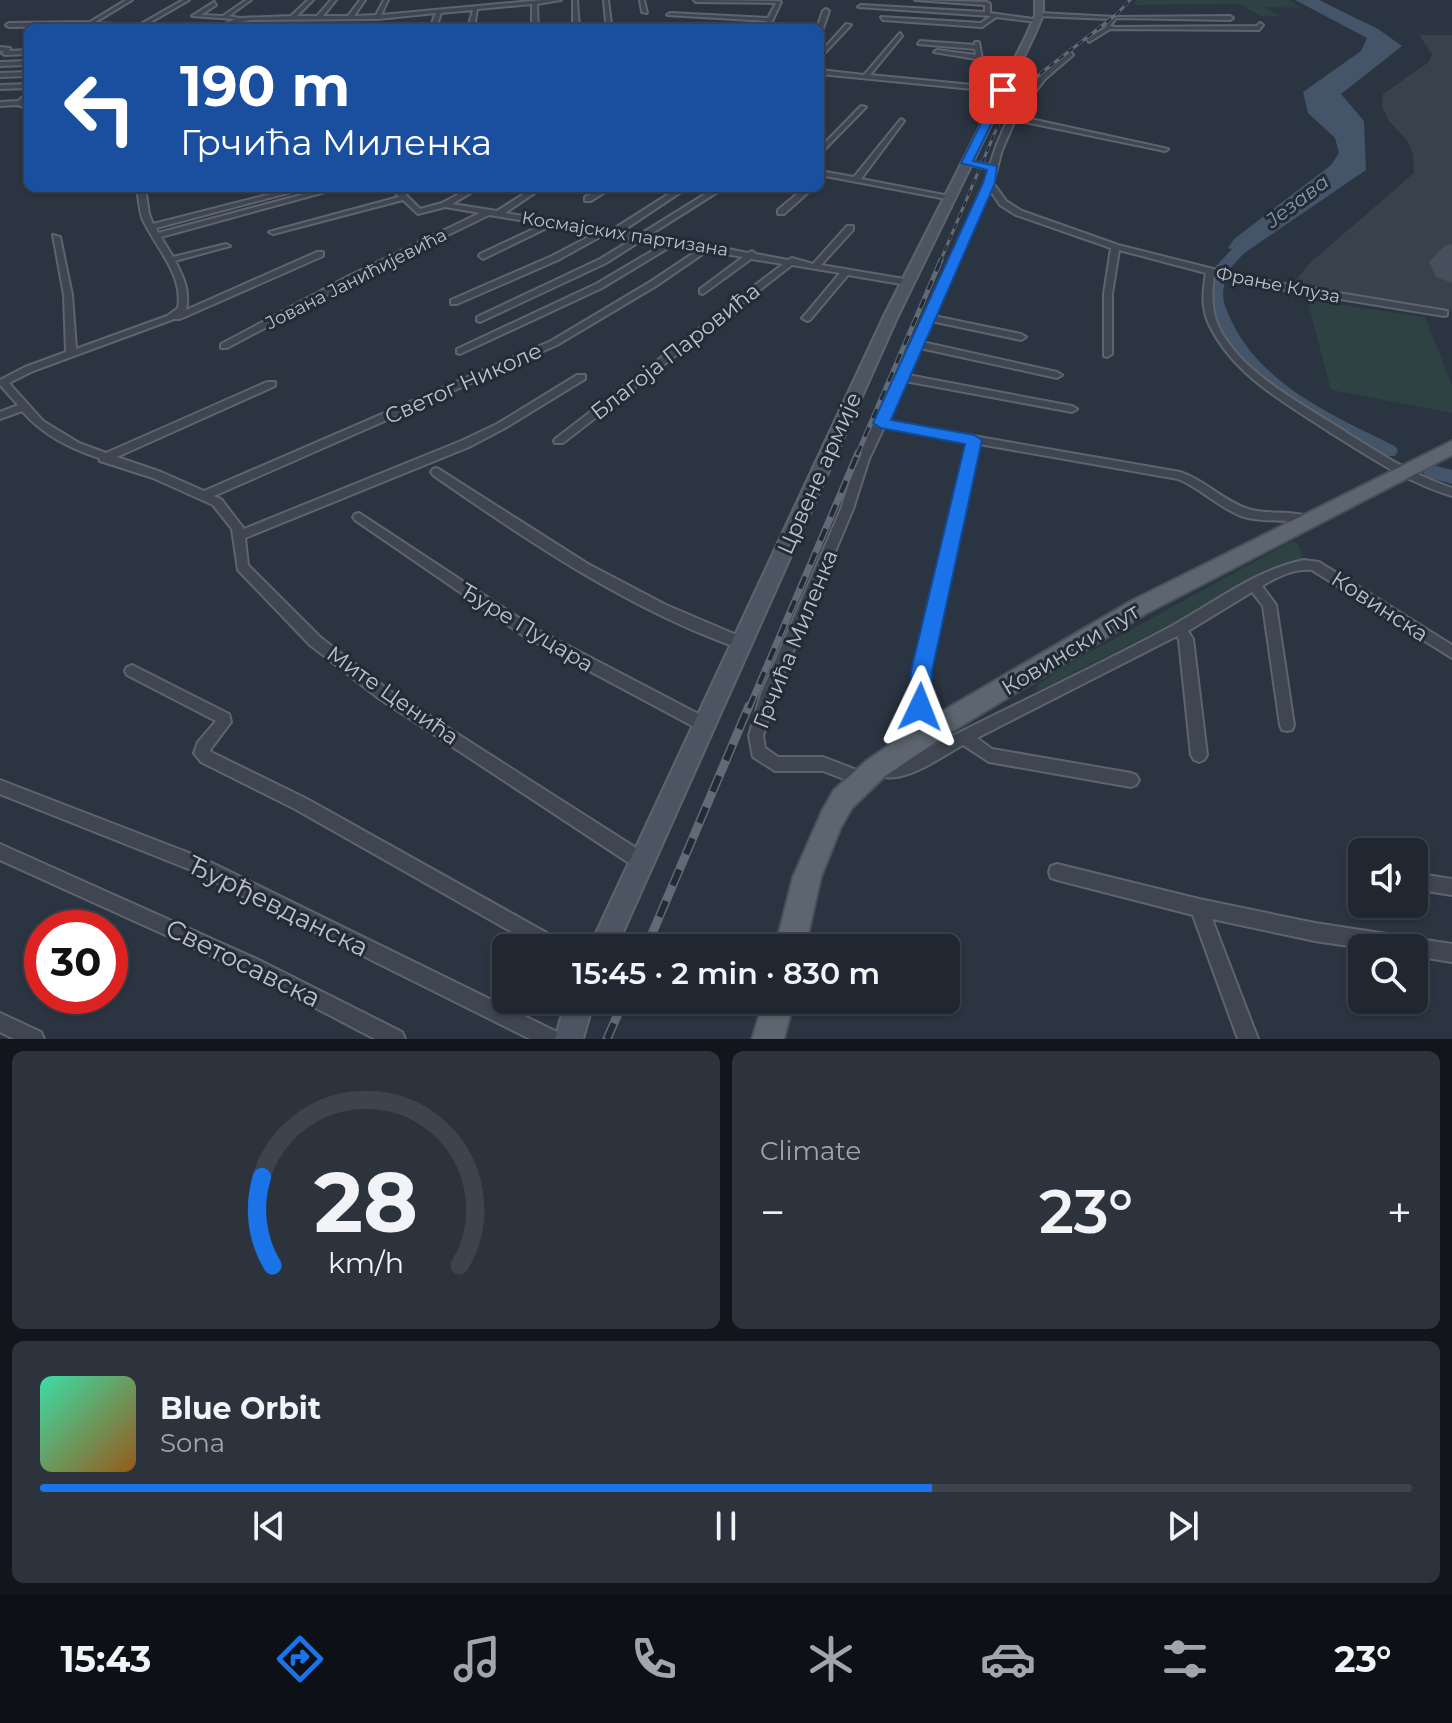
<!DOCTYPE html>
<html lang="en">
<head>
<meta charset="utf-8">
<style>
  :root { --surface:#202731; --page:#2d333d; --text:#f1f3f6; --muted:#a2a5ab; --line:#3d444d; --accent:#1a73e8 }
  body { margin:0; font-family:Montserrat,sans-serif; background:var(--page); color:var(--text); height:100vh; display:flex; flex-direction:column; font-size:30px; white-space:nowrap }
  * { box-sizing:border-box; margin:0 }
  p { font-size:26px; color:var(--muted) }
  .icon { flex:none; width:44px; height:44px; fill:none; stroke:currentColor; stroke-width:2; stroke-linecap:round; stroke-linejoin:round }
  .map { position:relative; height:1039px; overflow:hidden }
  .sheet { display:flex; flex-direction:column; gap:12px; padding:12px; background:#12151b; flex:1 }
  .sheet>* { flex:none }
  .hud { position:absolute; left:24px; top:24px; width:800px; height:168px; border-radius:12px; box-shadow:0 2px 6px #0004,0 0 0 2px var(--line); background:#1a4fa0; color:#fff; overflow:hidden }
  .controls { position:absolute; left:1348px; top:838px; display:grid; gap:16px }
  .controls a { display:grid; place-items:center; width:80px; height:80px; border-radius:12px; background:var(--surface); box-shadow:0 2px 6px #0004,0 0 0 2px var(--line); font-size:40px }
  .speed { position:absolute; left:24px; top:910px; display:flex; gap:16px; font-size:40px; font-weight:700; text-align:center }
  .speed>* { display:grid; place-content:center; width:104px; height:104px; border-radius:50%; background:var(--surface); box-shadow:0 2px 6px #0004,0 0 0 2px var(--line); line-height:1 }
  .speed .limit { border:12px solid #d22; background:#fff; color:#111 }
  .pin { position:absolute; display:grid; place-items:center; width:68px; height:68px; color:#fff; margin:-34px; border-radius:16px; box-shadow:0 4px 12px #0006 }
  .me { position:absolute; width:88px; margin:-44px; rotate:2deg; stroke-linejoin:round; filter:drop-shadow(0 0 6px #0008) }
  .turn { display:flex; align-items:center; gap:28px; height:168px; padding:0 24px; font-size:36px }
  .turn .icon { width:104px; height:104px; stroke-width:2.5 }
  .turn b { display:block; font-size:56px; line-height:68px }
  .big { font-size:60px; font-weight:600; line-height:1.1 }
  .sheet .card { flex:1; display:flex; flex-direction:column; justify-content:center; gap:12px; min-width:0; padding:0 28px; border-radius:12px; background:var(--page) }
  .sheet .dial { align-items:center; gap:0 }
  .dial svg { height:208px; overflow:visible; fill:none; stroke:var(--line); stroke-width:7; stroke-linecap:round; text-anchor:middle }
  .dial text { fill:var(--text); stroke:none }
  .song { display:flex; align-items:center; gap:24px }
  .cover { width:96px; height:96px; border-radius:12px; background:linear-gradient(135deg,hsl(160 70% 55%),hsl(30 70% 35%)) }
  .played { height:8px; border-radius:4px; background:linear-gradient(90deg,var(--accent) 65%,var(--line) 65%) }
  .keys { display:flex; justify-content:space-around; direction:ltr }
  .heat { display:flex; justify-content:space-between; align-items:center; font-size:44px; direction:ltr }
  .sheet .tiles { flex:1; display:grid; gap:12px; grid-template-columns:1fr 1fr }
  .card:last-child { grid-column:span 2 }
  .trip { position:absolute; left:492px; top:934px; width:468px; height:80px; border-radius:12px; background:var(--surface); box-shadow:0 2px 6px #0004,0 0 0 2px var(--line); font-weight:600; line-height:80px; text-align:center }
  .menu { display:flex; height:128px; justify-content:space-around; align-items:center; background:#0d1014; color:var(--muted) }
  .menu .icon { width:56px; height:56px }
  .menu .active { color:var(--accent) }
  .menu b { font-size:36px; color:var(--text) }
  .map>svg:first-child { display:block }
</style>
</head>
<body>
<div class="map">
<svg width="1452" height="1039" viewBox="0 0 1452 1039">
  <rect width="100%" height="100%" fill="#2b3441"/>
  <polygon fill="#39414d" points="1419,35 1452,35 1452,312 1292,284 1311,262 1414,173 1413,154 1406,139 1389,121 1382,107 1383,94 1429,62 1432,54"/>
  <g fill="#2e4143">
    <polygon points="1136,0 1289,0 1301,8 1265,7 1280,16 1261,16 1239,4 1134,5"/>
    <polygon points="1307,300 1425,317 1452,385 1452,413 1331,390"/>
    <polygon points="1292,541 1297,543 1303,555 1301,559 1268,571 1185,617 1038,691 1037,685 1061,668"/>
  </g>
  <polygon fill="#445469" points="1295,0 1319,0 1378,29 1402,46 1341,94 1364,121 1366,170 1243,254 1228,248 1234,239 1331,165 1339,153 1335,138 1308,113 1303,92 1361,51 1367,38"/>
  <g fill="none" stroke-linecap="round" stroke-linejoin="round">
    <g fill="#445469" fill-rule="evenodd">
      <path d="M 1258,226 L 1265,230 L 1225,274 L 1227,277 C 1220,294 1223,302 1230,318 C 1260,384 1333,416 1395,446 L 1398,451 L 1395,456 L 1381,456 C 1318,425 1244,390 1215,322 C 1211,314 1204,303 1205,293 C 1206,282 1214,274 1215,267 L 1253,227 Z"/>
      <polygon points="1433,465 1452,470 1452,484 1426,477 1423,472"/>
    </g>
    <polygon fill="#464f5c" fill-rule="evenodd" points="1452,244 1452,283 1436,277 1429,262 1444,246"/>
    <defs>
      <g id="street">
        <polygon points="126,0 132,0 94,23 139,25 183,0 189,0 144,26 159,28 89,26 9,27 6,25 9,23 90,22"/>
        <path d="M 246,0 L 251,0 L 229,16 L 240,18 L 291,16 L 308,0 L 313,0 L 297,16 L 317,16 L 331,0 L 336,0 L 323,16 L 348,16 L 360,0 L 365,0 L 354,16 L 376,15 L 384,0 L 388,0 L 381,15 L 543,0 L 561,0 L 537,4 L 538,28 L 532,28 L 532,4 L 477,9 L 474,28 L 468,28 L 473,10 L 441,13 L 436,28 L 430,28 L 436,13 L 378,19 L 251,20 C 240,21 230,28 219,28 L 234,19 L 192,16 L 214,2 L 216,5 L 201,15 L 223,16 Z"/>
        <polygon points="573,0 577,0 579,28 573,28"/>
        <polygon points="604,0 608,0 611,23 606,22"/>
        <polygon points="640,0 644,0 647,13 642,12"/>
        <polygon points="694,0 779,1 781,2 769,28 763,28 767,21 667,15 670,13 768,18 776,3 696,2"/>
        <polygon points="915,0 987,2 990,4 990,13 1040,20 1037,22 996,17 982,27 883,20 881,17 981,23 991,16 858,7 861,5 985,12 985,5"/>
        <polygon points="826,9 829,11 823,28 820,30 817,28 823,11"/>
        <polygon points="1039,13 1116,17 1230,16 1233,18 1230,20 1116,18 1110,26 1115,27 1257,26 1260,23 1263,25 1259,30 1110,29 1089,42 1087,39 1105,28 1110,19 1037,16"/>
        <polygon points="846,24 851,25 820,58 820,53"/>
        <polygon points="655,25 669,28 653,28"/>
        <polygon points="900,33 902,36 870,75 1003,88 1006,90 1003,92 820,74 820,70 864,75"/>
        <polygon points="920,41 975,45 975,42 979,42 984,70 1013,76 1010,78 979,72 976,59 934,52 937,50 976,55 975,49 918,44"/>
        <polygon points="0,47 10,48 9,51 28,50 28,54 5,55 2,53 4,51 0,51"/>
        <path d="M 1071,52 L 1073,55 L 1045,79 L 1017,116 L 1168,149 L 1165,151 L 1015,120 L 1002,150 L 993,183 L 1006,201 L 1022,211 L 1118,245 L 1249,278 L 1447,311 L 1447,315 L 1444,316 L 1249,284 L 1214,275 C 1212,292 1211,307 1217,323 C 1237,370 1297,401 1338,427 C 1374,450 1410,474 1452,488 L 1452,496 C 1406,482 1368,456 1328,431 C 1284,402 1234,375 1210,326 C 1201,309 1203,291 1206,273 L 1119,250 L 1112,294 L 1112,354 L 1107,357 L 1104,356 L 1104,294 L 1111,248 L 1016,215 L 1000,205 L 990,190 L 934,316 L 1021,334 L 1026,337 L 1021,340 L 931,321 L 922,342 L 1057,372 L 1062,375 L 1057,378 L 920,348 L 908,375 L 1072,406 L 1077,409 L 1072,412 L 905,381 L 887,421 L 1180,472 C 1205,480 1223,501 1248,509 C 1268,515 1290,510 1311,517 L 1313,520 L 1307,524 C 1286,518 1265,523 1244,517 C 1220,509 1202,489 1178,479 L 979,444 L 928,671 L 927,707 L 915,732 L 917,746 L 914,751 L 909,753 L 904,751 C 896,729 909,725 913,706 C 915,695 914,682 914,671 L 968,442 L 884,427 L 869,459 L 853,509 L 775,694 L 763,736 L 765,748 L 778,757 L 823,757 L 867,774 L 870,779 L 867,784 L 862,786 L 823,771 L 775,771 L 753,757 L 749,736 L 761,694 L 841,509 L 857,459 L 985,183 L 989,169 L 962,163 L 966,161 L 990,165 C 1003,120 1029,77 1071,52 Z"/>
        <polygon points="28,61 28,65 0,66 0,62"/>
        <polygon points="28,72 28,76 0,77 0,73"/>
        <polygon points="28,84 28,88 0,89 0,85"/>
        <polygon points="28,93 28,99 23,103 28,104 28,108 17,105 0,106 0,102 18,101"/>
        <polygon points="861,106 866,107 820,154 820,148"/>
        <polygon points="901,119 904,121 861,179 949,196 952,196 952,200 820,175 820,171 854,177"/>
        <path d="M 137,188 L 145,188 L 149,214 L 153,224 L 294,188 L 307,188 L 156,228 L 158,233 L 327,188 L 340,188 L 161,237 L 173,257 L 226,244 L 230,246 L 175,261 C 184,278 190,292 186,310 L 317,252 L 323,252 L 323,256 L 180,319 L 174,319 L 33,371 L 9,383 L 43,421 L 79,443 L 106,453 L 267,382 L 275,382 L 275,386 L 117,457 L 161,472 L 204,491 L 551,341 L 650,282 L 698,250 L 673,245 L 602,288 L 460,354 L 457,353 L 457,349 L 596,284 L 664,244 L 642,240 L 606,263 L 480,322 L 477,321 L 477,317 L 600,259 L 633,239 L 605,234 L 558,260 L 457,304 L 451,304 L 451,300 L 552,256 L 596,233 L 553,225 L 483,259 L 479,256 L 480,254 L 544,224 L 489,215 L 355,280 L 227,348 L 221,348 L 221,344 L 349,276 L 480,213 L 445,207 L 418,214 L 403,200 L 273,234 L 269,232 L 399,197 L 391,188 L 399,188 L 420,209 L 442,203 L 470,188 L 479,188 L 452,204 L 497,211 L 533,188 L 542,188 L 505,213 L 612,230 L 678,188 L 687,188 L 621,232 L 639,235 L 715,188 L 724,188 L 648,236 L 704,246 L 707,245 L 748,253 L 752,251 L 756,254 L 788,260 L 792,258 L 813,264 L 847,226 L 853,226 L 853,230 L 821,265 L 910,280 L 911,282 L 907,285 L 848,275 L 810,320 L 807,321 L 802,318 L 804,316 L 840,273 L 792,265 L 563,443 L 555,443 L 554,441 L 555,439 L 783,264 L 751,259 L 703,294 L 700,293 L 700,289 L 743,257 L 707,251 L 656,286 L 557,345 L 214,496 L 221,499 L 244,529 L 461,441 L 497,424 L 577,375 L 585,375 L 585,379 L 505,428 L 469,447 L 245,538 L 248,565 L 320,637 L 387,689 L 647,855 L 649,861 L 647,867 L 641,869 L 635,867 L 377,697 L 310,645 L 238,570 L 232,529 L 213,505 L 153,478 L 100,461 L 99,458 C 69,448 43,435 22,411 L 0,419 L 0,412 L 18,405 L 0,385 L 0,380 L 25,367 L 66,352 L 64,295 L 53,235 L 60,237 L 72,295 L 76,349 L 167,316 L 178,308 C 184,275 156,248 143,220 C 139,210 139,199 137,188 Z"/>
        <polygon points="602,188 611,188 591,201 585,201 585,197"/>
        <polygon points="804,188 813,188 784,214 778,214 778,210"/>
        <path d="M 437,468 L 588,564 L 666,605 L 746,639 L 748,643 L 746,647 L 741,649 C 630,610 529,542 433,475 L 431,472 L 433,469 Z"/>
        <polygon points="359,513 534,628 708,719 710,724 708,729 703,730 698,729 524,636 355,520 353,517 355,514"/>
        <path d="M 1304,560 L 1319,562 L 1452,645 L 1452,658 L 1312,570 C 1294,568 1277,577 1262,586 L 1276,605 L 1294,725 L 1292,730 L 1287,731 L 1282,730 L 1280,725 L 1263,606 L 1252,592 L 1188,631 L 1193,639 L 1207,755 L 1204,760 L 1199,762 L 1194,760 L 1191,755 L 1179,640 L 1177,636 L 977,738 L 992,749 L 1131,773 L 1136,775 L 1139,780 L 1136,785 L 1131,787 L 989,762 L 963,745 C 937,759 904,786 874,775 L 871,770 L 874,765 L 879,763 L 890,765 L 906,760 C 993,714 1082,674 1168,628 C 1212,605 1254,570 1304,560 Z"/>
        <polygon points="132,665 229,714 231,722 210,750 211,752 307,799 563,942 566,948 540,948 295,809 201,762 194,753 198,742 216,721 127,675 125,671 127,667"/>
        <polygon points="0,780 202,858 557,1032 560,1039 530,1039 191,870 0,794"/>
        <polygon points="0,844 259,960 402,1032 405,1039 375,1039 247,972 0,860"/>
        <polygon points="1057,864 1199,899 1315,923 1452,944 1452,962 1414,956 1414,948 1362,948 1315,941 1212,919 1258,1039 1238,1039 1193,915 1057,880 1051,878 1049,872 1051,866"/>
        <polygon points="1414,873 1452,879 1452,895 1414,889"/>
        <polygon points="0,1013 41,1032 44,1039 14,1039 0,1032"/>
      </g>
      <g id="secondary">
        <polygon points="1035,0 1043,0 1043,15 1034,36 897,318 616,948 589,948 883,318 1026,36 1035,15"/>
        <polygon points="566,1000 594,1000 583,1039 555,1039"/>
      </g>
      <g id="primary">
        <polygon points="1452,441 1452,455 1147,613 940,739 884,777 852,808 841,827 821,877 805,948 775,948 793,877 822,811 834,790 866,761 922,723 1131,601"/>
        <polygon points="764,1000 794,1000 784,1039 752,1039"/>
      </g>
    </defs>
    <use href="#street" stroke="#5d646e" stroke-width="4"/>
    <use href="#secondary" stroke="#5d646e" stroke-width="4"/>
    <use href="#primary" stroke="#484f5a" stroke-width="4"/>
    <use href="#street" fill="#3f4651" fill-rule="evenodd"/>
    <use href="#secondary" fill="#4d5563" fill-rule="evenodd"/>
    <use href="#primary" fill="#5d6570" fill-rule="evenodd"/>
    <defs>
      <polyline id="rail-far3" points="940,262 999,123 1018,91 1117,14 1130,0"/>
      <polyline id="rail-far2" points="857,455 941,260"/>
      <polyline id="rail-far1" points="749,708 858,453"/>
      <g id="rail">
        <polyline points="646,948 749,706"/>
        <polyline points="607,1039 624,1000"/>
      </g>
    </defs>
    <use href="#rail-far3" stroke="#616a77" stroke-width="3"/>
    <use href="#rail-far2" stroke="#616a77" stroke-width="5"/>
    <use href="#rail-far1" stroke="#616a77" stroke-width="7"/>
    <use href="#rail" stroke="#616a77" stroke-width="9"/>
    <use href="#rail-far3" stroke="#232b36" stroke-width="2" stroke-dasharray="6" stroke-linecap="butt"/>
    <use href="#rail-far2" stroke="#232b36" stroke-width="3" stroke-dasharray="10" stroke-linecap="butt"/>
    <use href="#rail-far1" stroke="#232b36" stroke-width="4" stroke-dasharray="13" stroke-linecap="butt"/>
    <use href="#rail" stroke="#232b36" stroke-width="6" stroke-dasharray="17" stroke-linecap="butt"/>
  </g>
  <polygon fill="#1a73e8" stroke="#114b97" stroke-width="2" points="1003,87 1008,90 973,161 997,166 995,183 891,420 974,435 982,440 932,671 931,707 928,714 920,717 912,714 909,707 911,671 965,444 881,428 873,423 983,183 987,170 961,163 998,90"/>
  <g text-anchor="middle" stroke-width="6" stroke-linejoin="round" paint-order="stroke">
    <g font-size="18" fill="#bcc1cb" stroke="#232b36">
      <text transform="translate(625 234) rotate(9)" y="6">Космајских партизана</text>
      <text transform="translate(356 279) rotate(-27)" y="6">Јована Јанићијевића</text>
      <text transform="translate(1278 285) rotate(11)" y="6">Фрање Клуза</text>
    </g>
    <g font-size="20" font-style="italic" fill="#8698ae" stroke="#232b36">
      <text transform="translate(1297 201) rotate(-37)" y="7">Језава</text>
    </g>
    <g font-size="22" fill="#bcc1cb" stroke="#232b36">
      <text transform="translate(675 351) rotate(-38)" y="8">Благоја Паровића</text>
      <text transform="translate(463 383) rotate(-24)" y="8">Светог Николе</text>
      <text transform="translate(819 473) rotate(-66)" y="8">Црвене армије</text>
      <text transform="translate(1380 606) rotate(33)" y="8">Ковинска</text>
      <text transform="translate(527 627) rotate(31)" y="8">Ђуре Пуцара</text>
      <text transform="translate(795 639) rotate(-68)" y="8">Грчића Миленка</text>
      <text transform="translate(1070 649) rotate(-31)" y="8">Ковински пут</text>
      <text transform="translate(393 695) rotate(35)" y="8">Мите Ценића</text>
    </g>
    <g font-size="26" fill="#bcc1cb" stroke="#232b36">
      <text transform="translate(278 906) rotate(26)" y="9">Ђурђевданска</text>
      <text transform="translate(243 963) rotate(26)" y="9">Светосавска</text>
    </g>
  </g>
</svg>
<div class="controls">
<a><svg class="icon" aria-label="sound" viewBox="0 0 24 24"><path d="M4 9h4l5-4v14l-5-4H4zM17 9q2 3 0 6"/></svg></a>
<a><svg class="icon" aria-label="search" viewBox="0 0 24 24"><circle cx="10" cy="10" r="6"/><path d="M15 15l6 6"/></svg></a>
</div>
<div class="speed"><div class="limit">30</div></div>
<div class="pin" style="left:1003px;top:90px;background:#d93025"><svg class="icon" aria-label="arrive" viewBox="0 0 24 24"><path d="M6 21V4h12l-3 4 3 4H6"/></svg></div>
<svg class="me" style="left:920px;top:707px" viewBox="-20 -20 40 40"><path d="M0-17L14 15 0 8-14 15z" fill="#1a73e8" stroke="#fff" stroke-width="4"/></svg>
<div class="trip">15:45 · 2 min · 830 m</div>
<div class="hud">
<div class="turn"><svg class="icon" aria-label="left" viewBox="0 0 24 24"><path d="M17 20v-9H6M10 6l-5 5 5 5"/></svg><div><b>190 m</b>Грчића Миленка</div></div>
</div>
</div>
<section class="sheet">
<div class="tiles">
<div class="card dial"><svg viewBox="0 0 100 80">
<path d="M14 69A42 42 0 1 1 86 69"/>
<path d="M14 69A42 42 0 0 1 10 35" stroke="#1a73e8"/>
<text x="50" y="56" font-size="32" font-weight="700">28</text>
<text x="50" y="72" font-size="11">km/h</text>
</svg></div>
<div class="card"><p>Climate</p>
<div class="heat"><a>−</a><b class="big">23°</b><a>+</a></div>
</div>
<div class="card">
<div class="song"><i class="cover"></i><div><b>Blue Orbit</b><p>Sona</p></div></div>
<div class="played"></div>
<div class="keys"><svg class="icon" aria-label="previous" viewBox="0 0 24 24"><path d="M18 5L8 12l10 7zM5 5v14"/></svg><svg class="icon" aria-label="pause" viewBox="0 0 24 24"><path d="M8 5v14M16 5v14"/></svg><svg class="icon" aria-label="next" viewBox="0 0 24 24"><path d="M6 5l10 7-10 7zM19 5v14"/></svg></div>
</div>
</div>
</section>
<nav class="menu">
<b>15:43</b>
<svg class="icon active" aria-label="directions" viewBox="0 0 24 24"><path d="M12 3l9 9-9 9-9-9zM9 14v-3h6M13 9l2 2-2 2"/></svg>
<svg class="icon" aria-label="music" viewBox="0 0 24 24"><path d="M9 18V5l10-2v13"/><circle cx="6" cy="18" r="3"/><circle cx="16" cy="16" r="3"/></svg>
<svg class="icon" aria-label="phone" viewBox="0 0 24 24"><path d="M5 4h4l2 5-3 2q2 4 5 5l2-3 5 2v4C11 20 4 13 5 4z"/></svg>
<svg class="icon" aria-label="climate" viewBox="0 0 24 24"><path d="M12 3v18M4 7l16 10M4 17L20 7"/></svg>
<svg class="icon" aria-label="car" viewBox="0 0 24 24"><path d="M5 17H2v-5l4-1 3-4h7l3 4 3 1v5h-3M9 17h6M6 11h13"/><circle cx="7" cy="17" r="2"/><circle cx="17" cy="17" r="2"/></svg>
<svg class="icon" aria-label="filters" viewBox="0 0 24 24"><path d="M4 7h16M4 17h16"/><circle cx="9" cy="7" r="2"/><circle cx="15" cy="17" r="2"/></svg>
<b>23°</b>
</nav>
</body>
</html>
